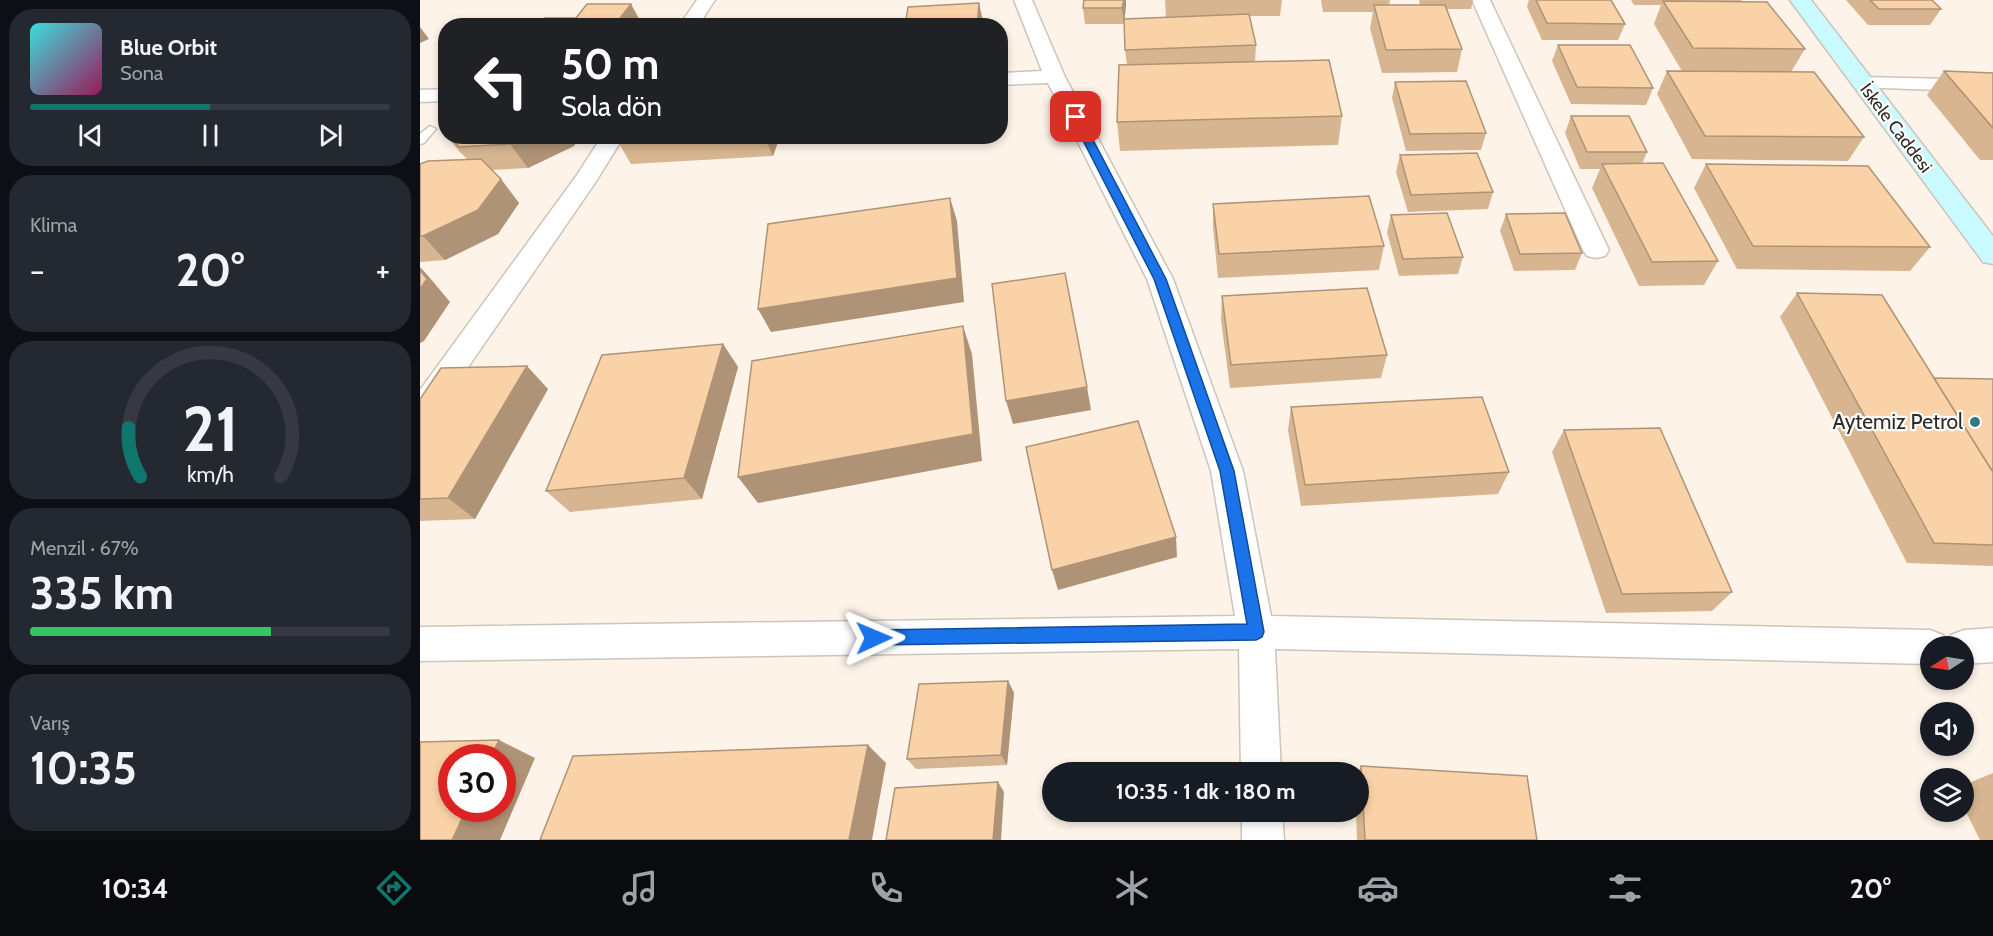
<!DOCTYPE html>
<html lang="tr">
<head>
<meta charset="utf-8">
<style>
  :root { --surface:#171b24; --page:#242831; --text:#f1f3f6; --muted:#9ea1a6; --line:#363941; --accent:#0f766e }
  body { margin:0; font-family:Cabin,sans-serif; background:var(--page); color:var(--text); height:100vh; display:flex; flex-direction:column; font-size:22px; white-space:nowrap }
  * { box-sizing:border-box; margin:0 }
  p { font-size:20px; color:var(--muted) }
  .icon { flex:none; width:33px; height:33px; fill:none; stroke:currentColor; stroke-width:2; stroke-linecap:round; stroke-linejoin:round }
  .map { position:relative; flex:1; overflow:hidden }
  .drawer { display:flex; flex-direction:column; gap:9px; padding:9px; background:#0d0f14; width:420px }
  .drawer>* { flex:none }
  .banner { position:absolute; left:18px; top:18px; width:570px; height:126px; border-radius:24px; box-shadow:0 3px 9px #0003; background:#202124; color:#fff; overflow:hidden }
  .needle { width:39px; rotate:258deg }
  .tools { position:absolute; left:1500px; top:636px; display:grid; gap:12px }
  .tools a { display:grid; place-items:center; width:54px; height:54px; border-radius:50%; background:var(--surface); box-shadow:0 3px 9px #0003; font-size:30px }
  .speed { position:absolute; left:18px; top:744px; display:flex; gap:12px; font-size:30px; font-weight:700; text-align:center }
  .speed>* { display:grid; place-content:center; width:78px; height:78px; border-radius:50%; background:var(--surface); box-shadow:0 3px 9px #0003; line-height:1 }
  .speed .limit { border:9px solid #d22; background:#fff; color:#111 }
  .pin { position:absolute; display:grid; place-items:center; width:51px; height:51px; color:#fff; margin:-26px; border-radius:12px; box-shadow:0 3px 9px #0006 }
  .me { position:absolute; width:66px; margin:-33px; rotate:89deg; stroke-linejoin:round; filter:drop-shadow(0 0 4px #0008) }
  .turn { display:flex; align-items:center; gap:21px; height:126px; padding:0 24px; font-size:27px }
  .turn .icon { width:78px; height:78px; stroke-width:2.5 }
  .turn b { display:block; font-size:42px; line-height:51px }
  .big { font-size:45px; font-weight:800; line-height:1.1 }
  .drawer .widget { flex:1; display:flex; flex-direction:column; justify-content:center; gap:9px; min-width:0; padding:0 21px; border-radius:24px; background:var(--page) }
  .drawer .dial { align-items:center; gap:0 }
  .dial svg { height:156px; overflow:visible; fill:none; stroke:var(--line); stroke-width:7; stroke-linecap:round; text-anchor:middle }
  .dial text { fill:var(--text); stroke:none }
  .song { display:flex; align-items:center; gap:18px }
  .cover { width:72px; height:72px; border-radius:9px; background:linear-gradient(135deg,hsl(180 70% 55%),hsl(330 70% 35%)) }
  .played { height:6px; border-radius:3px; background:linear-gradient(90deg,var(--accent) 50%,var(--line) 50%) }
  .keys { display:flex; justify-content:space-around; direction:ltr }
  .heat { display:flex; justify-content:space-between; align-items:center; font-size:33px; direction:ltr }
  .charge { height:9px; border-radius:4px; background:linear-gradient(90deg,#34c759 67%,var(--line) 0) }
  .trip { position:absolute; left:622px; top:762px; width:327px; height:60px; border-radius:30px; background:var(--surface); box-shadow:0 3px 9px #0003; font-weight:800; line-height:60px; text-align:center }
  .dock { display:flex; height:96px; justify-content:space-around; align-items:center; background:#090b0e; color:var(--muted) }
  .dock .icon { width:42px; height:42px }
  .dock .on { color:var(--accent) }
  .dock b { font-size:27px; color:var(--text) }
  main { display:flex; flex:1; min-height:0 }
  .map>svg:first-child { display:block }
</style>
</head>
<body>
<main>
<section class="drawer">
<div class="widget">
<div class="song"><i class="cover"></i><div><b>Blue Orbit</b><p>Sona</p></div></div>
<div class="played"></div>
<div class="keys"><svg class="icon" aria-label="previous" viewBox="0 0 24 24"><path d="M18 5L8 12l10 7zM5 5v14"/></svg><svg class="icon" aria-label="pause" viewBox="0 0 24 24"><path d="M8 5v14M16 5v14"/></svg><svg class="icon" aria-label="next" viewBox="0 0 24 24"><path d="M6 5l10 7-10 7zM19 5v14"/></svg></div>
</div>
<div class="widget"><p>Klima</p>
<div class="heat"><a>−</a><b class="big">20°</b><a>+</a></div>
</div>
<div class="widget dial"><svg viewBox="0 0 100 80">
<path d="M14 69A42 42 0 1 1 86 69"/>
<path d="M14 69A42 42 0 0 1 8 44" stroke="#0f766e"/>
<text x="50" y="56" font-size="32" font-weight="700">21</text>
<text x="50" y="72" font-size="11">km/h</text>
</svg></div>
<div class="widget"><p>Menzil · 67%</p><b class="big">335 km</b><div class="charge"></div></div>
<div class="widget"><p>Varış</p><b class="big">10:35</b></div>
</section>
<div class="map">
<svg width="1573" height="840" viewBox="0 0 1573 840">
  <rect width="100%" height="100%" fill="#fdf3e9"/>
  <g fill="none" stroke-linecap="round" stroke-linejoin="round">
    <defs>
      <polygon id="lane" points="10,126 16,129 4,143 0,144 0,134"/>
      <g id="street">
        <polygon points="277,0 295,0 278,26 259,26"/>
        <polygon points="594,0 612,0 645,77 753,279 823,471 851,616 1510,630 1523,635 1527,645 1531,635 1544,630 1573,628 1573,662 1544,664 1544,646 1510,646 1510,664 855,649 861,772 821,772 819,649 0,661 0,627 815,616 791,471 727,279 628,83 580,85 580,73 622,71"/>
        <polygon points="1052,0 1070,0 1189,250 1185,256 1176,258 1167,256 1163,250"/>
        <polygon points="1442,77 1573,80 1573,92 1435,87 1432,83 1435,79"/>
        <polygon points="26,89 26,101 0,102 0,90"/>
        <polygon points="182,136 204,136 175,183 11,421 0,425 0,390 157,175"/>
        <polygon points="822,812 862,812 864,840 822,840"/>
      </g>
      <polygon id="secondary" points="1370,0 1391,0 1573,236 1573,264 1563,262"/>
    </defs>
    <use href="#lane" stroke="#cdc4ba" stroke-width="3"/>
    <use href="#street" stroke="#cdc4ba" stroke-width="3"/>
    <use href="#secondary" stroke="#cdc4ba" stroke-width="3"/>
    <use href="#lane" fill="#fff" fill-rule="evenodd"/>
    <use href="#street" fill="#fff" fill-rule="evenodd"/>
    <use href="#secondary" fill="#c9faff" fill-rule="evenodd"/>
  </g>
  <g fill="#d7b590">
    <polygon points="664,0 706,0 706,5 704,24 665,24 663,8"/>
    <polygon points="745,0 862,0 860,16 829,16 836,45 835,62 922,116 918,145 700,151 697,122 707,65 705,50 773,16 746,17"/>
    <polygon points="901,0 970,0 969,5 1000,5 999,0 1053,0 1051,9 1027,9 1042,49 1037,72 962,73 950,28 953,12 903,12"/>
    <polygon points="1109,0 1191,0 1205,24 1198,40 1122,40 1107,7"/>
    <polygon points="1211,0 1322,0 1321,2 1385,49 1371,72 1444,137 1428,161 1272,159 1237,94 1247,71 1262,71 1234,24 1241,5 1214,5"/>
    <polygon points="1426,0 1512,0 1521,9 1510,25 1448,25"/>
    <polygon points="1138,45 1233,88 1226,105 1151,104 1132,61"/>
    <polygon points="1524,71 1573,73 1573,160 1560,160 1507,95"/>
    <polygon points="975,82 1066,133 1061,150 986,151 972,98"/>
    <polygon points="1151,116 1227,152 1222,164 1298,261 1284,285 1219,286 1172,188 1180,169 1160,169 1145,133"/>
    <polygon points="27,136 160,136 154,146 108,168 71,170 99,203 78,234 25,260 0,262 0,164 47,159 39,151"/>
    <polygon points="198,136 360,136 353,156 211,164 197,140"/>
    <polygon points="980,155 1073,192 1068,209 988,212 976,172"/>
    <polygon points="1286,164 1510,247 1490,271 1317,269 1274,188"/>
    <polygon points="793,204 964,246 959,270 798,278 793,227"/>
    <polygon points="1086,214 1162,253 1155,270 1094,271 1080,231"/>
    <polygon points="971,215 1043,257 1038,274 979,276 967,232"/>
    <polygon points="1377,293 1514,378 1573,379 1573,566 1487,563 1360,317"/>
    <polygon points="802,296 967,355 961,378 810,388 801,320"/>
    <polygon points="303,344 318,367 282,499 150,512 126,491"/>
    <polygon points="128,389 55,519 0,521 0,399"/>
    <polygon points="871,407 1089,472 1078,494 881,506 868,430"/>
    <polygon points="1144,430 1312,592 1292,611 1186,613 1132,452"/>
    <polygon points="588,681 594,693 587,765 496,769 487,759"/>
    <polygon points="941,766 1117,840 937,840 936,812 939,812 939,772 938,772"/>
    <polygon points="1573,773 1573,840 1560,840 1544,808 1544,785"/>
  </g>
  <g fill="#af9376">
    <polygon points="704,0 706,0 706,5 704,24 702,8"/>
    <polygon points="559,3 564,26 557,26"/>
    <polygon points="211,4 223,26 194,26"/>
    <polygon points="0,27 9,39 0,43"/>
    <polygon points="107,136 160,136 154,146 108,168 90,144"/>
    <polygon points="344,136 360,136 353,156"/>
    <polygon points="81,179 99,203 78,234 25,260 3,236"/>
    <polygon points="530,198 537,221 544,302 351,332 338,309"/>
    <polygon points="0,267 10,278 30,302 4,341 0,343"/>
    <polygon points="543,326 552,354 562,461 338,503 318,477"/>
    <polygon points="303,344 318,367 282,499 264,478"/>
    <polygon points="107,366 128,389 55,519 28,498"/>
    <polygon points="667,387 671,410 593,424 586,401"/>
    <polygon points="756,537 757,557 638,590 632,570"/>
    <polygon points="588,681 594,693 587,765 581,755"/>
    <polygon points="79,740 115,758 80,840 32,840 47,808 82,808 82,758 70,758"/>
    <polygon points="448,745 466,763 452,840 429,840"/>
    <polygon points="578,782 584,792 581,840 573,840"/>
  </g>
  <g fill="#fad2a8" stroke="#af9376" stroke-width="1.5">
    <polygon points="664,0 704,0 702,8 663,8"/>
    <polygon points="1116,0 1191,0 1205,24 1127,23"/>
    <polygon points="1450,0 1512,0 1521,9 1459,9"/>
    <polygon points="1243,1 1347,2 1385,49 1273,48"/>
    <polygon points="559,3 557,26 485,26 488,7"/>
    <polygon points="167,4 211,4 194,26 118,26 125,18 156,18"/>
    <polygon points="954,5 1025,5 1042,49 966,50"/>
    <polygon points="829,14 836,45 705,50 704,19"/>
    <polygon points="1138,45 1210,45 1233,88 1157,87"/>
    <polygon points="909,60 922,116 697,122 699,65"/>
    <polygon points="1247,71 1394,72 1444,137 1285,136"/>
    <polygon points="1524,71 1573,73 1573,128"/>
    <polygon points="1046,81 1066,133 990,134 975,82"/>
    <polygon points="1151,116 1209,116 1227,152 1167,152"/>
    <polygon points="26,120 26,133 20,127"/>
    <polygon points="29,136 107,136 90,144 39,147"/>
    <polygon points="198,136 263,136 197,140"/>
    <polygon points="1057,153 1073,192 991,195 980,155"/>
    <polygon points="61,159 81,179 58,210 3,236 0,236 0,164 8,161"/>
    <polygon points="1243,163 1298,261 1232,262 1182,164"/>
    <polygon points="1286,164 1448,166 1510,247 1333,246"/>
    <polygon points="949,196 964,246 799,254 793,204"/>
    <polygon points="530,198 537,278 338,309 348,224"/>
    <polygon points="1027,213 1043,257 983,259 971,215"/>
    <polygon points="1145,213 1162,253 1100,254 1086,214"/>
    <polygon points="0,270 7,279 0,289"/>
    <polygon points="645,273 667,387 586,401 572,284"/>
    <polygon points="947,288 967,355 811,365 802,296"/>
    <polygon points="1377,293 1462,295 1573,472 1573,545 1514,543"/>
    <polygon points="543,326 553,434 318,477 332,361"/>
    <polygon points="303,344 264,478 126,491 182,355"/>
    <polygon points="107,366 28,498 0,499 0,399 21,368"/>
    <polygon points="1514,378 1573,379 1573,469 1571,469"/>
    <polygon points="1062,397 1089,472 885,485 871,407"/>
    <polygon points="718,421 756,537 632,570 606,447"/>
    <polygon points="1240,428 1312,592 1202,594 1144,430"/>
    <polygon points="588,681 581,755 487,759 499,684"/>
    <polygon points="79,740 70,758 32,758 32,808 47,808 32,840 0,840 0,742"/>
    <polygon points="448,745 429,840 120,840 153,756"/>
    <polygon points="941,766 1107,776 1117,840 945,840"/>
    <polygon points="578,782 573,840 466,840 475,788"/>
  </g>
  <polygon fill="#1a73e8" stroke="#114b97" stroke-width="1.5" points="656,114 661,117 746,279 761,321 814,471 844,632 842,637 836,640 454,645 448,643 446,638 448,632 454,630 827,624 800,471 734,279 651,117"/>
  <circle fill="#327a81" stroke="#fff" stroke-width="2" cx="1555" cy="422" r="6"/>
  <g text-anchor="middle" stroke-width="4.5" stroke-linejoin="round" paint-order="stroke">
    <g font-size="18" fill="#2e2b27" stroke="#fff">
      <text transform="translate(1476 128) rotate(53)" y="6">İskele Caddesi</text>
    </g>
    <g font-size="21" fill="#2e2b27" stroke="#fff" text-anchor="end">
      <text x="1543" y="429">Aytemiz Petrol</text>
    </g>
  </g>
</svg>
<div class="tools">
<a><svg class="needle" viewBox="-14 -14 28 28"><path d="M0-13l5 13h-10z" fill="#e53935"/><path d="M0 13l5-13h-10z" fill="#9ea1a6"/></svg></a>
<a><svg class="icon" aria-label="sound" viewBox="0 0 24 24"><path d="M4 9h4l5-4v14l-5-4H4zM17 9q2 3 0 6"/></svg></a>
<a><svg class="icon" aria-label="layers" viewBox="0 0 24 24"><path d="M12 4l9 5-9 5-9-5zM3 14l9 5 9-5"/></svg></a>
</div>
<div class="speed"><div class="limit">30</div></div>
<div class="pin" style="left:656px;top:117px;background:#d93025"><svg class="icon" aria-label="arrive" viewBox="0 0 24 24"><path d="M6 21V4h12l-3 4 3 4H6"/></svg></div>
<svg class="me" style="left:454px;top:638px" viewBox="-20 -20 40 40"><path d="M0-17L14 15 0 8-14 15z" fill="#1a73e8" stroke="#fff" stroke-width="4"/></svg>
<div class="trip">10:35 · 1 dk · 180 m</div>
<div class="banner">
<div class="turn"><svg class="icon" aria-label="left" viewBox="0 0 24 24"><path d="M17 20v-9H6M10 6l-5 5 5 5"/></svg><div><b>50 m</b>Sola dön</div></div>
</div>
</div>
</main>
<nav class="dock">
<b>10:34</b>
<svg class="icon on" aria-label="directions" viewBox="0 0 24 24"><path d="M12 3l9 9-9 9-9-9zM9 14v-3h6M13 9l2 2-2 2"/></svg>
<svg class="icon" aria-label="music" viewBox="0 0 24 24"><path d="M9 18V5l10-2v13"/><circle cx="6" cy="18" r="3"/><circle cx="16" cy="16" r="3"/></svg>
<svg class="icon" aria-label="phone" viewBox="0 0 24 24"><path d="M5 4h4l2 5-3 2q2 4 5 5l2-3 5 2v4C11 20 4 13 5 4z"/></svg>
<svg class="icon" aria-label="climate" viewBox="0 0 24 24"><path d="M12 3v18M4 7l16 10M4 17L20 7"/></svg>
<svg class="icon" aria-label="car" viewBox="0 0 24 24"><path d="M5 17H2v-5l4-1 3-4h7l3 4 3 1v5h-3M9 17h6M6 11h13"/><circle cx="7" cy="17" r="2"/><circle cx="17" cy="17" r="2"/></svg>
<svg class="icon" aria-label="filters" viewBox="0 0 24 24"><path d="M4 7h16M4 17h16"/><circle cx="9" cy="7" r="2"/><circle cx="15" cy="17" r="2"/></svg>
<b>20°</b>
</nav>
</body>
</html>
